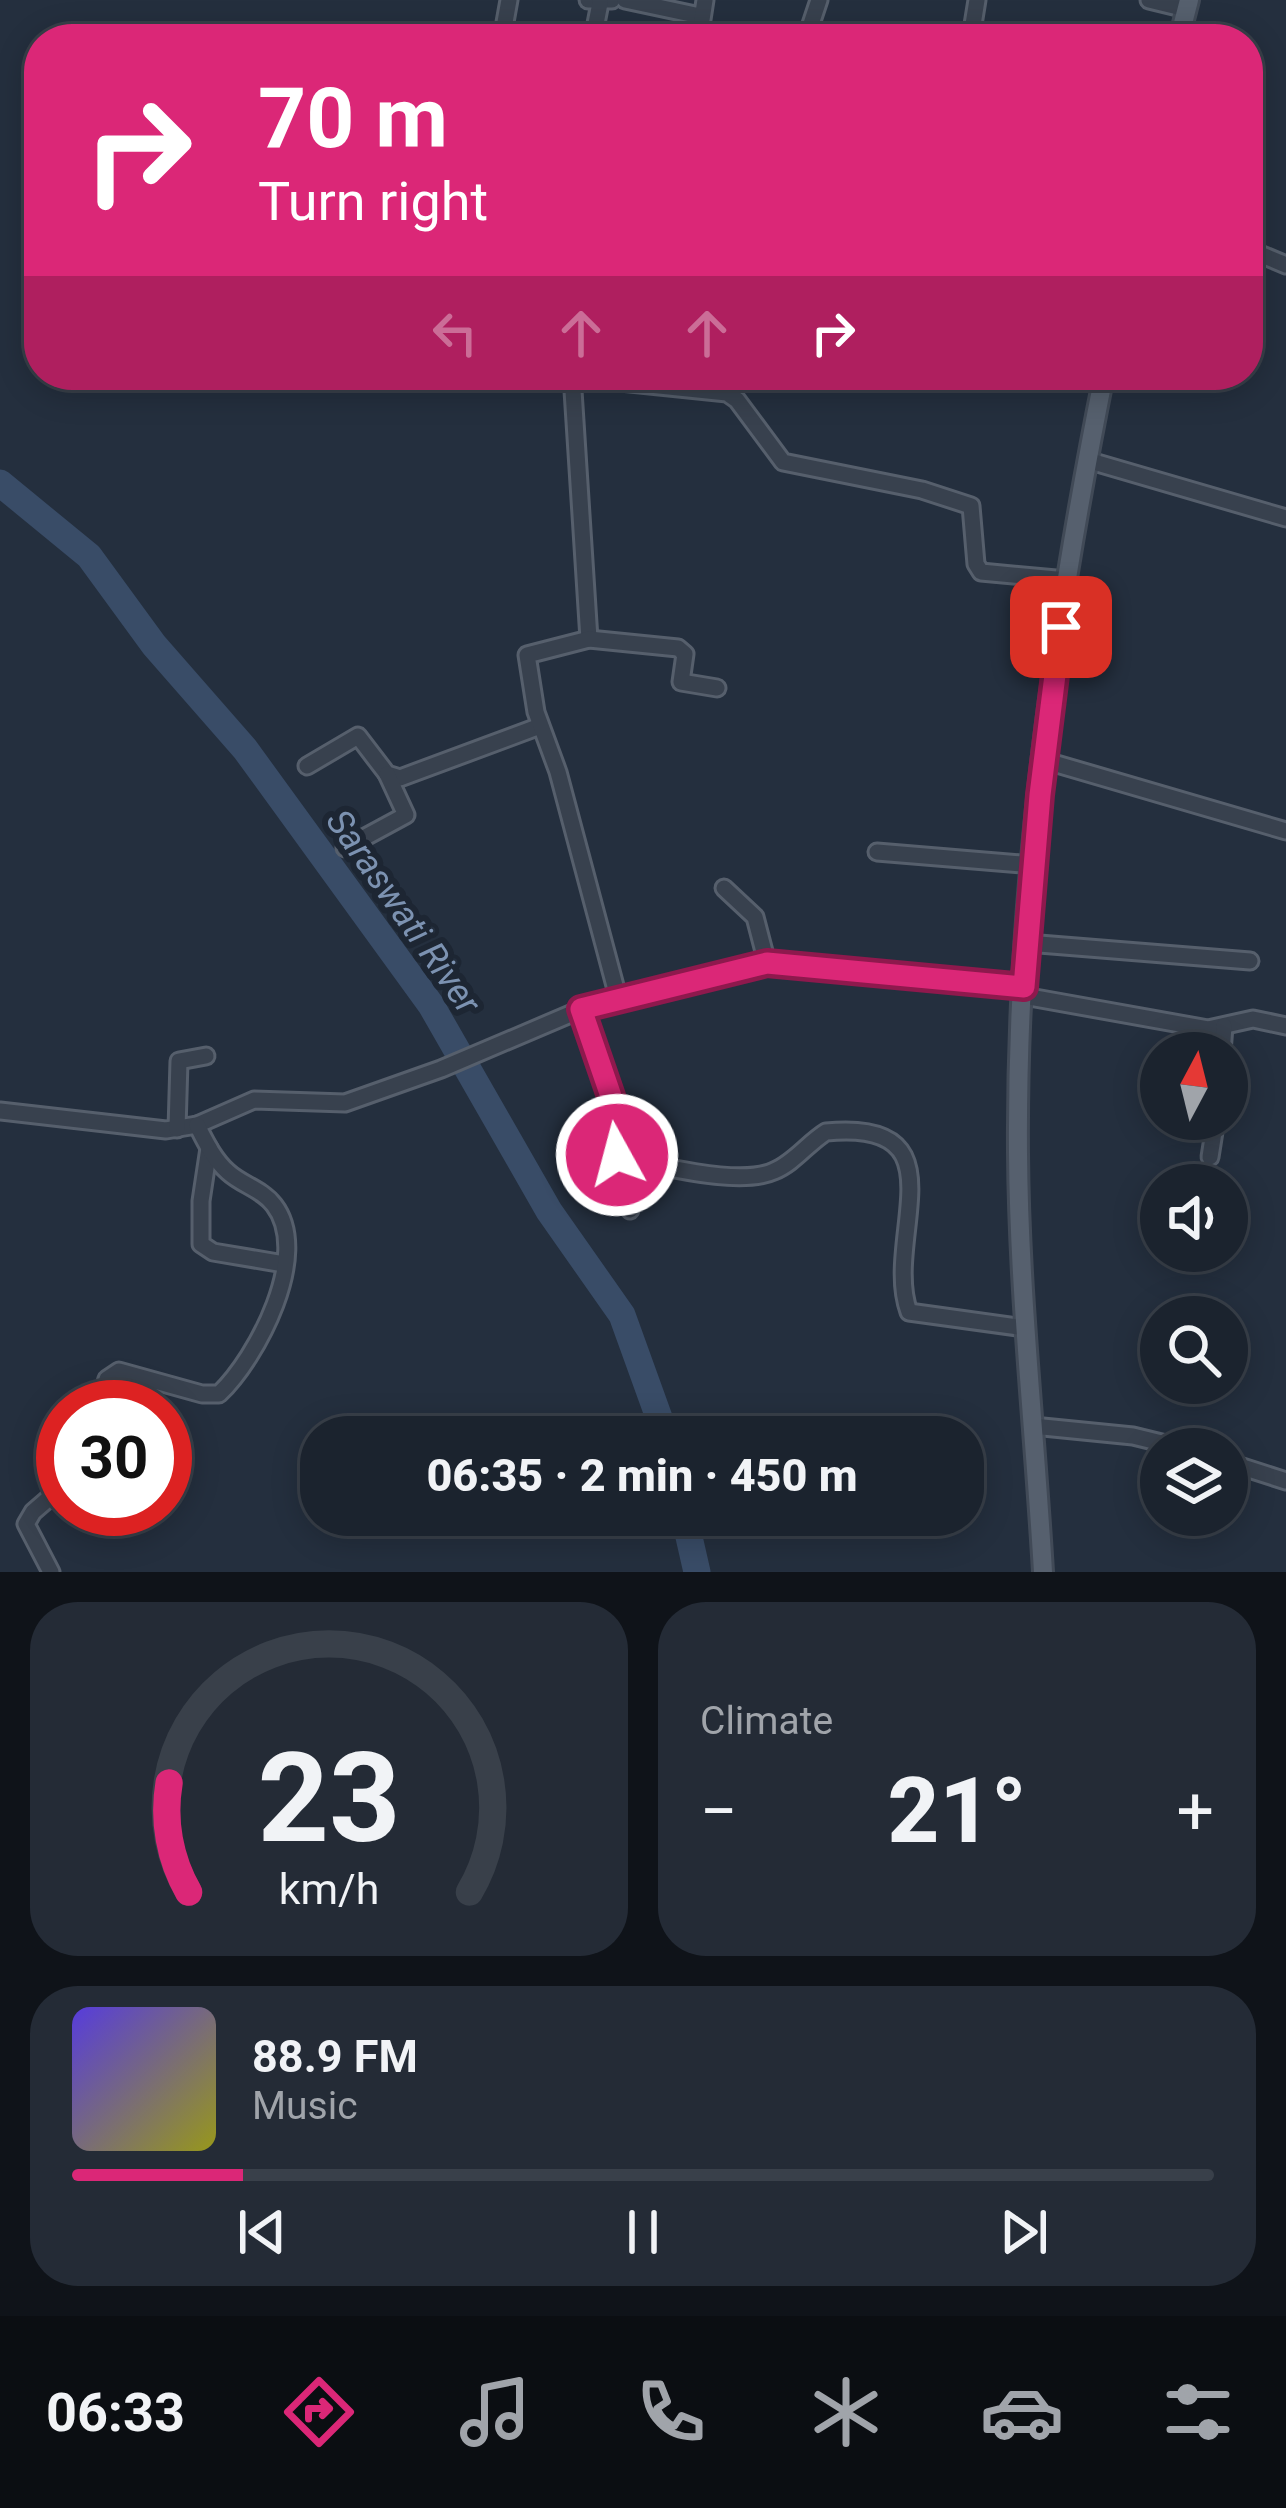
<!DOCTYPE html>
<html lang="en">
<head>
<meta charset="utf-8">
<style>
  :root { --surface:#1b232e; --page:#242b36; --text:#f1f3f6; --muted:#a0a4aa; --line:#39404a; --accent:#db2777 }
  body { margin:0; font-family:Roboto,sans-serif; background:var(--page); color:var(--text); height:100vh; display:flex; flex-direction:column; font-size:45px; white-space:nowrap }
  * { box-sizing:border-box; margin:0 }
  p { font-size:39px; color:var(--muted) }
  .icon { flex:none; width:66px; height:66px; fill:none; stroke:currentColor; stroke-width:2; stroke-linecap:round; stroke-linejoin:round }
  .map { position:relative; height:1572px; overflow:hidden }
  .details { display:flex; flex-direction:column; gap:30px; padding:30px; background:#0f1319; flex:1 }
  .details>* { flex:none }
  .guide { position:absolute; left:24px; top:24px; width:1239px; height:366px; border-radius:48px; box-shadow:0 6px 30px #0003,0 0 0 3px var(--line); background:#db2777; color:#fff; overflow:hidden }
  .needle { width:78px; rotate:7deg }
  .tools { position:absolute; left:1140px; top:1032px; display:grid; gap:24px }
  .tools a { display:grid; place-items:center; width:108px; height:108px; border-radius:50%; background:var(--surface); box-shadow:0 6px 30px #0003,0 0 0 3px var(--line); font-size:60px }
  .speed { position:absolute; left:36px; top:1380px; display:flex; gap:24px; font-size:60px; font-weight:700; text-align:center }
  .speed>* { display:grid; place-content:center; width:156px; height:156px; border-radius:50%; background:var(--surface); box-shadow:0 6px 30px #0003,0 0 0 3px var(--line); line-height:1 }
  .speed .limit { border:18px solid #d22; background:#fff; color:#111 }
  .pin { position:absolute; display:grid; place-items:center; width:102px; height:102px; color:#fff; margin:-51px; border-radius:24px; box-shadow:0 6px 18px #0006 }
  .me { position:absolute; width:132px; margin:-66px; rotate:353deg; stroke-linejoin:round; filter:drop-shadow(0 0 9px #0008) }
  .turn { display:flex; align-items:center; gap:42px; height:252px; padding:0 36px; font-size:54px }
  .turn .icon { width:156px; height:156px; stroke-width:2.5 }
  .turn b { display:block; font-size:84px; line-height:102px }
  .lanes { display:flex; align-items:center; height:114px; padding:0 36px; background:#0003; justify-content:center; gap:60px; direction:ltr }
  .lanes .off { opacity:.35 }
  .big { font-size:90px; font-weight:800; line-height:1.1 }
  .details .card { flex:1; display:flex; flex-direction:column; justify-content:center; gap:18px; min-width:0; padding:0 42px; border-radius:48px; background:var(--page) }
  .details .dial { align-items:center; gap:0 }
  .dial svg { height:312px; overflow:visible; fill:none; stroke:var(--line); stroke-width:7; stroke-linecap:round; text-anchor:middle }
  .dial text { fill:var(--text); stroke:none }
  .song { display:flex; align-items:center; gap:36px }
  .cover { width:144px; height:144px; border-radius:18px; background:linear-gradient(135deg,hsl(250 70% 55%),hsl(60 70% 35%)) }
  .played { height:12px; border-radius:6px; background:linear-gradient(90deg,var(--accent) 15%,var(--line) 15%) }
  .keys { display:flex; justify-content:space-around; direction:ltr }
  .heat { display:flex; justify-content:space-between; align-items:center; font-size:66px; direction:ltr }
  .details .tiles { flex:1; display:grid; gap:30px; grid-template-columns:1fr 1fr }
  .card:last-child { grid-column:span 2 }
  .trip { position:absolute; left:300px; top:1416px; width:684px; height:120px; border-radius:48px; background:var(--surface); box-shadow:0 6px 30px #0003,0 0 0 3px var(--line); font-weight:800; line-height:120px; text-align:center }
  .menu { display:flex; height:192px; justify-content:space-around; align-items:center; background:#0b0e12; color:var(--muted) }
  .menu .icon { width:84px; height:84px }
  .menu .current { color:var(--accent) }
  .menu b { font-size:54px; color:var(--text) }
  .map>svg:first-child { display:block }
</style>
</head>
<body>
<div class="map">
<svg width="1286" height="1572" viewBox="0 0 1286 1572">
  <rect width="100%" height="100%" fill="#242f3e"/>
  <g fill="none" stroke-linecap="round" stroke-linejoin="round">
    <g stroke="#394c67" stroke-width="27">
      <polyline points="0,483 89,556 154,645 245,749 431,1005 549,1211 622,1315 666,1437"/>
      <polyline points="684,1515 697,1572"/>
    </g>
    <defs>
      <g id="minor">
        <polyline points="588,0 612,0"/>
        <polyline points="625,0 700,16"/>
        <polyline points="705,0 701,26 719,39"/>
        <polyline points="1149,0 1186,9"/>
        <polyline points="971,37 977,0"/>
        <polyline points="502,39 509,0"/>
        <polyline points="593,39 600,3"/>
        <polyline points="806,39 819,0"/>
        <polyline points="1248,249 1286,265"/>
        <polyline points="572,375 589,639"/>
        <polyline points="572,377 727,393 737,400 783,462 922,490 971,506 976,564 981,572 1067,580"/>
        <polyline points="1087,460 1286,518"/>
        <polyline points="1043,760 1286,831"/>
        <polyline points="307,766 358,736 387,774 400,778 540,726"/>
        <polyline points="345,848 406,815 387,774"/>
        <polyline points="877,852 1033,865"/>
        <polyline points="724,888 755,917 767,963"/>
        <polyline points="1027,943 1250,961"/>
        <polyline points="1024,996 1208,1029 1253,1019 1286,1026"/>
        <polyline points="618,997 558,772 536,712 527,655 589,639 678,648 685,654 681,682 717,688"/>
        <polyline points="581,1009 624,1134 617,1155 630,1210"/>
        <polyline points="1222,1053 1224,1026"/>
        <polyline points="0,1111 166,1130 197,1125 254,1100 345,1103 441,1069 594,1004 767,963 1024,987"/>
        <polyline points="177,1129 179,1061 206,1056"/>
        <polyline points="209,1148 201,1201 201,1244 213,1252 284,1264"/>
        <path d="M 617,1155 C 653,1165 740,1187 774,1171 C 794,1163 808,1143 826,1132 C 966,1118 882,1239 909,1312 L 1025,1328"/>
        <polyline points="1210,1157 1216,1119"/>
        <path d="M 99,1407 L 107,1379 L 119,1371 L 202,1394 L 219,1394 C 257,1358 312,1254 274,1205 C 262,1189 242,1185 228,1172 C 214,1160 205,1141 197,1125"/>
        <polyline points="1033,1426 1133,1436 1186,1449"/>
        <polyline points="1227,1462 1286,1481"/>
        <polyline points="51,1572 26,1524 33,1512 63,1486"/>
      </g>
      <g id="major">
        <polyline points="1179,39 1189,0"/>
        <path d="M 1043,1572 C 1035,1432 1019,1293 1018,1153 C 1016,894 1053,629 1104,375"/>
      </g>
    </defs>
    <use href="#minor" stroke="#565f6c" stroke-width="21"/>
    <use href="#major" stroke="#414a57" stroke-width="24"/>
    <use href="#minor" stroke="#38414e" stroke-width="15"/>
    <use href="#major" stroke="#56606e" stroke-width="18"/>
  </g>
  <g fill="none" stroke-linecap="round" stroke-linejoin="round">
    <defs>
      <polyline id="route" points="617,1155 624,1134 581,1009 767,963 1024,987 1040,795 1061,627"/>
    </defs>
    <use href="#route" stroke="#8e194d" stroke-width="30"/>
    <use href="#route" stroke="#db2777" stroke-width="21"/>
  </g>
  <g text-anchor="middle" stroke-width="12" stroke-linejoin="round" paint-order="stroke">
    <g font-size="36" font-style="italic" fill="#7c92b1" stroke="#1d2633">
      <text transform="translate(404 911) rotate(55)" y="13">Saraswati River</text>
    </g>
  </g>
</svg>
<div class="tools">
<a><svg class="needle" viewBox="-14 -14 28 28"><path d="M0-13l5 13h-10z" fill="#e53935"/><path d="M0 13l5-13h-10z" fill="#a0a4aa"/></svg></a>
<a><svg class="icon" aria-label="sound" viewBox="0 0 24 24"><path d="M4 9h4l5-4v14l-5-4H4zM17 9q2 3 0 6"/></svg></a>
<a><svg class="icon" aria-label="search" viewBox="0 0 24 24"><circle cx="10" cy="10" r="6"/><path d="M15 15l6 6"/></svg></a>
<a><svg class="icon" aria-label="layers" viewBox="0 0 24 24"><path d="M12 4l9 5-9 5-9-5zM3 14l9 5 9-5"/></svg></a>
</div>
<div class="speed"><div class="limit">30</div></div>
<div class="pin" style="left:1061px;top:627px;background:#d93025"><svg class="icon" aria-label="arrive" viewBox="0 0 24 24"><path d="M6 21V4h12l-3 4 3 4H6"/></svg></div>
<svg class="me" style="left:617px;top:1155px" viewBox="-20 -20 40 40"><circle r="17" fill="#db2777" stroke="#fff" stroke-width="3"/><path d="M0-11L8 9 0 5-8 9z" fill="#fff"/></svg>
<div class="trip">06:35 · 2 min · 450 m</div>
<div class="guide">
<div class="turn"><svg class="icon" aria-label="right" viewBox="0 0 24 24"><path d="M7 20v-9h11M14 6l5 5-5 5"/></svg><div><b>70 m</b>Turn right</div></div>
<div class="lanes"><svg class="icon off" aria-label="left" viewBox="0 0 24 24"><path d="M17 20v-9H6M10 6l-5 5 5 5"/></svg><svg class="icon off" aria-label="ahead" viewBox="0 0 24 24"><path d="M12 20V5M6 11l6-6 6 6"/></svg><svg class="icon off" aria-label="ahead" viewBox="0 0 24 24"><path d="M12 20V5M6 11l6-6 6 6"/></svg><svg class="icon" aria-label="right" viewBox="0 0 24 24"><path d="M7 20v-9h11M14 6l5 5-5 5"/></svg></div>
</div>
</div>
<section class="details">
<div class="tiles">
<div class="card dial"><svg viewBox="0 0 100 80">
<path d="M14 69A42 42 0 1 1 86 69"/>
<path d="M14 69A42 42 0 0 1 9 41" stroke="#db2777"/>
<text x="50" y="56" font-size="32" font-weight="700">23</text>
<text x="50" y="72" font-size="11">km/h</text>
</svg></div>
<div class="card"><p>Climate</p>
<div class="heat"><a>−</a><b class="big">21°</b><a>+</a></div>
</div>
<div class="card">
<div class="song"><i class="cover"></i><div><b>88.9 FM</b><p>Music</p></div></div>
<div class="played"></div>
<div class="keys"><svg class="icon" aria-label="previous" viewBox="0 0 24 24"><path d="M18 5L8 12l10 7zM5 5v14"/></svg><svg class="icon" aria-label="pause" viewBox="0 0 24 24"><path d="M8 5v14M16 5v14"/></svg><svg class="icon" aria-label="next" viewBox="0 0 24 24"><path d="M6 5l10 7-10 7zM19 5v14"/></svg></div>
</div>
</div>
</section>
<nav class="menu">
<b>06:33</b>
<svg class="icon current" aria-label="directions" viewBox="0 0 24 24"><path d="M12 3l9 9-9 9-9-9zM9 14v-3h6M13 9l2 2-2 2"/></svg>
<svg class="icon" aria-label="music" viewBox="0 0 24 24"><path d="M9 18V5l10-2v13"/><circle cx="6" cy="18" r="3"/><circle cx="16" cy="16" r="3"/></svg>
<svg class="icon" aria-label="phone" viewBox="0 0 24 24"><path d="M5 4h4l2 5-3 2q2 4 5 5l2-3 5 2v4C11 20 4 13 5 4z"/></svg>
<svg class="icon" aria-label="climate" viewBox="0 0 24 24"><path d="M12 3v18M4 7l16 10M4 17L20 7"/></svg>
<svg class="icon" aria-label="car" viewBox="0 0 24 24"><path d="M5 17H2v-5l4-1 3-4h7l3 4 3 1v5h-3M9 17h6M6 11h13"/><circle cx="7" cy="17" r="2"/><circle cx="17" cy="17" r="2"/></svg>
<svg class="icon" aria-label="filters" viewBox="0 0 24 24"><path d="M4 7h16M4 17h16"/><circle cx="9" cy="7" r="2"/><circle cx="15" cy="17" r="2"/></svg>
</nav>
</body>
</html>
